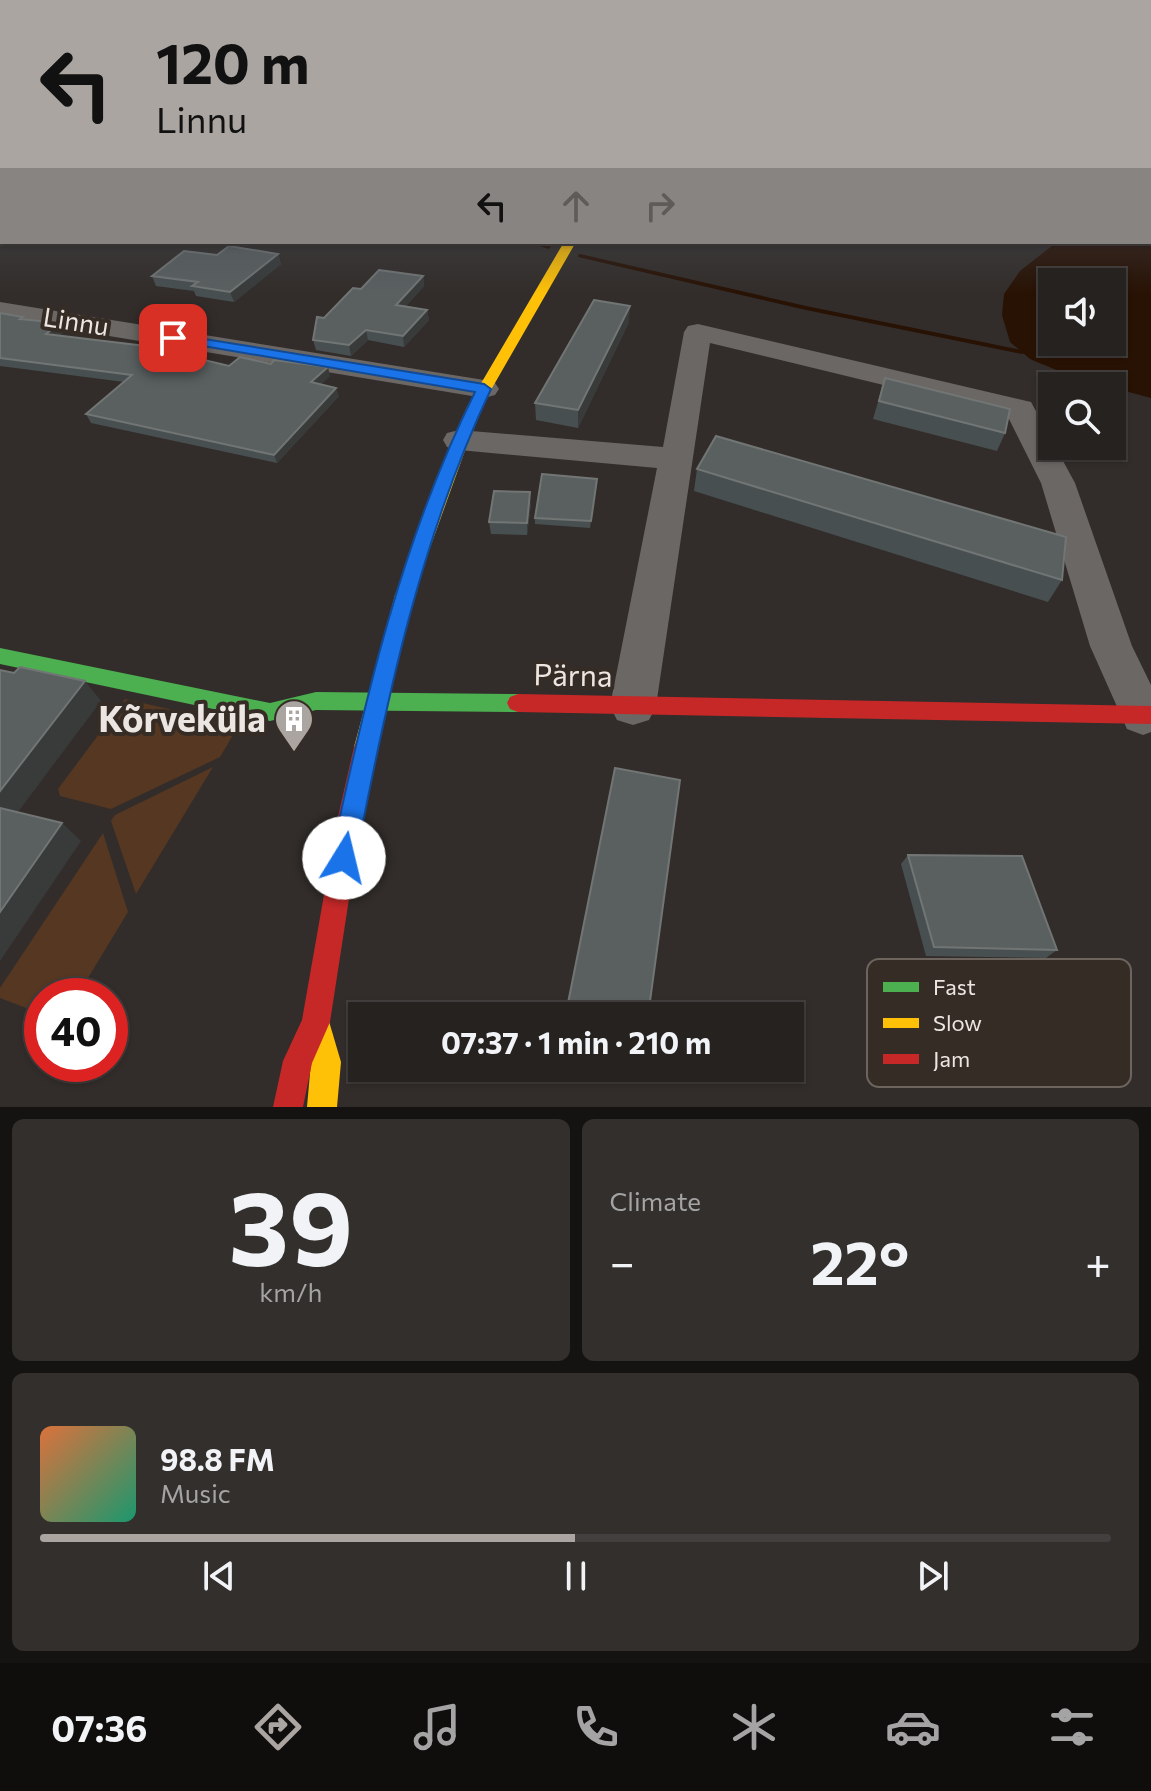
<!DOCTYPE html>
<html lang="en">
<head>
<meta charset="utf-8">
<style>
  :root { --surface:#262220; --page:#322f2d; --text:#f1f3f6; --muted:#a4a4a5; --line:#423f3e; --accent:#aba5a2 }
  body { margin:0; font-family:Commissioner,sans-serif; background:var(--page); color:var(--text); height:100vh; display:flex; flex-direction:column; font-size:30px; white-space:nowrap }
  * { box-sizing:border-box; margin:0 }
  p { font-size:26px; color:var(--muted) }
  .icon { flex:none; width:44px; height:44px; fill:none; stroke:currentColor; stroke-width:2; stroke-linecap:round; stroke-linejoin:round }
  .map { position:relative; height:1107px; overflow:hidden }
  .sheet { display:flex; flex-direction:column; gap:12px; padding:12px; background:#151312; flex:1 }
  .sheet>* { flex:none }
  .hud { position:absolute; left:0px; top:0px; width:1152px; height:244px; box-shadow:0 2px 6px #0004,0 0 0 2px var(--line); background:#aba5a2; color:#111; overflow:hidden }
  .tools { position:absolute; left:1038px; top:268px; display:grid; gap:16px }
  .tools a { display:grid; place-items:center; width:88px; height:88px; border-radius:0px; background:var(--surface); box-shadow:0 2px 6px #0004,0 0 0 2px var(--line); font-size:40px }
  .speed { position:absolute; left:24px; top:978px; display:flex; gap:16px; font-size:40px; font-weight:700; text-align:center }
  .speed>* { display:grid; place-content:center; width:104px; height:104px; border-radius:50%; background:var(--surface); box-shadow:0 2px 6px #0004,0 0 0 2px var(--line); line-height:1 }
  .speed .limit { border:12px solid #d22; background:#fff; color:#111 }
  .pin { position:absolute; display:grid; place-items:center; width:68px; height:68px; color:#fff; margin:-34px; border-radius:16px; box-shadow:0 4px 12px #0006 }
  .me { position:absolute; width:88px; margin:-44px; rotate:9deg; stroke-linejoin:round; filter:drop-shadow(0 0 6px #0008) }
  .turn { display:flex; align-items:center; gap:28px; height:168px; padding:0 24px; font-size:36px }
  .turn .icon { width:104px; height:104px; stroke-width:2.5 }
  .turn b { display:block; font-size:56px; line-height:68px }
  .lanes { display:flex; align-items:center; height:76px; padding:0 24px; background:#0003; justify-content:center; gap:40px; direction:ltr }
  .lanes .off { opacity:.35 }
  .big { font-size:60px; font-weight:700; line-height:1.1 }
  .sheet .widget { flex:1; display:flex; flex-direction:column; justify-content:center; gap:12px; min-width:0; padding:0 28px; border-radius:12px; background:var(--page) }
  .sheet .dial { align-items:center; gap:0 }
  .dial b { font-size:104px; line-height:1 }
  .song { display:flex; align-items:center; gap:24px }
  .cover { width:96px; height:96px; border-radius:12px; background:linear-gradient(135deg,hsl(20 70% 55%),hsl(160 70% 35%)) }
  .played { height:8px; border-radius:4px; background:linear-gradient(90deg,var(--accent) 50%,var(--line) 50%) }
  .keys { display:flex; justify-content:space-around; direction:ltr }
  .heat { display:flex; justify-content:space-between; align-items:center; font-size:44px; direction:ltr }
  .sheet .tiles { flex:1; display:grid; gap:12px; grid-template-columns:1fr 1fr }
  .widget:last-child { grid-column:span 2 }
  .trip { position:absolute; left:348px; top:1002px; width:456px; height:80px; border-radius:0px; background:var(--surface); box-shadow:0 2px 6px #0004,0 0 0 2px var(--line); font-weight:700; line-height:80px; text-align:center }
  .tab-bar { display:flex; height:128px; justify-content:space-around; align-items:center; background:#0f0e0d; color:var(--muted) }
  .tab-bar .icon { width:56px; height:56px }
  .tab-bar .selected { color:var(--accent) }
  .tab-bar b { font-size:36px; color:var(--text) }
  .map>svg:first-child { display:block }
</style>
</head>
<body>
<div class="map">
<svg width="1151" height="1107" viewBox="0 0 1151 1107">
  <rect width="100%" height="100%" fill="#322d2a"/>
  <g fill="#553722">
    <polygon points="125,699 239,725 220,757 111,809 60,796 58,789"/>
    <polygon points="213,767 136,894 111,821 115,815"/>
    <polygon points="103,833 128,912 77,996 42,996 42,1014 0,998 0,988"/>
  </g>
  <path fill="#281204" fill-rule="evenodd" d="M 1150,139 L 1151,140 L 1151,398 L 1073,377 L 1030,359 L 1010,342 L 1002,315 L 1004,294 L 1020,271 L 1057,242 L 1150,242 ZM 1052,282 L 1112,282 L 1112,342 L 1052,342 Z"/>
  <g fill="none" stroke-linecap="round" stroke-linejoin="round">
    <g fill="#281204" fill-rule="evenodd">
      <polygon points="529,242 538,242 551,247 548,249"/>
      <polygon points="580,254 806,306 1022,350 1026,352 1022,354 806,310 578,257 578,255"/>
    </g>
    <g fill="#6b6765" fill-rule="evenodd">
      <polygon points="0,302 484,380 495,383 499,389 495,395 484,398 0,318"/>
      <polygon points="698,324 1031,402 1075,483 1132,646 1151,685 1151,732 1143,735 1127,729 1090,646 1041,483 1007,415 710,343 656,706 649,720 633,725 617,720 610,706 657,468 459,450 447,447 443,440 447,433 459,430 663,447 684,332 688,326"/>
    </g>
    <polygon fill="#4caf50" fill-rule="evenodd" points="0,648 270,703 316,692 518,694 526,697 529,703 526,709 518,712 316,710 270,721 0,664"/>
    <g fill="#ffc107" fill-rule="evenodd">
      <polygon points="564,242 576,242 480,409 413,595 376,747 373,754 365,757 357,754 354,747 395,595 466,409"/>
      <polygon points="318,1014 328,1018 341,1062 337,1107 307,1107 311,1062 304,1028 308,1018"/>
    </g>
    <g fill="#c62828" fill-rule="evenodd">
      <polygon points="518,694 1151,706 1151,724 518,712 510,709 507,703 510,697"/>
      <polygon points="365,737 373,740 376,747 361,821 330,1022 312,1063 303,1107 273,1107 283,1061 302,1020 337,821 354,747 357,740"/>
    </g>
  </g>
  <g fill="#484f50">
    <polygon points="278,254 281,264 234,302 196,296 194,291 156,286 152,276 217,255"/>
    <polygon points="423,276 424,286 406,306 427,310 429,320 404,347 368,340 351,356 316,350 313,340 324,318 361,289"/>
    <polygon points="0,313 23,317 24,320 60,323 64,332 60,335 229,366 330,376 321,384 339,396 277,463 91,423 86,414 124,382 0,366"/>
    <polygon points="629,322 578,428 536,420 535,403"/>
    <polygon points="885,378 1005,433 997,451 873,419"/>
    <polygon points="697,469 1062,580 1048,602 694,491"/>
    <polygon points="597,479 590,528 535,524 535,518"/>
    <polygon points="531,504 527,535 491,534 489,522"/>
    <polygon points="908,855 1057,950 1046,958 926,956 901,864"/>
    <polygon points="948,1007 1023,1059 1017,1062 953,1055 944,1011"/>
    <polygon points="567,1008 648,1016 567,1016"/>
  </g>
  <g fill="#383b3a">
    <polygon points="278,254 281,264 234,302 230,292"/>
    <polygon points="423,276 424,286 398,315 396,305"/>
    <polygon points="630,306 629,322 578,428 578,410"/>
    <polygon points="427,310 429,320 404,347 403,336"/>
    <polygon points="60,323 64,332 51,342 46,334"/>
    <polygon points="366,330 368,340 351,356 349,345"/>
    <polygon points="328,367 330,376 314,391 311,382"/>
    <polygon points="336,388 339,396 277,463 274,455"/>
    <polygon points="530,492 531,504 527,535 527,523"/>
    <polygon points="85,681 101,701 9,824 0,816 0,791"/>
    <polygon points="62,823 81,841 0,961 0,912"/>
  </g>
  <g fill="#5a6060" stroke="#717574" stroke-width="2">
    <polygon points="229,246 278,254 230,292 192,286 198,282 152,276 184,251 217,255"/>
    <polygon points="379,270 423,276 396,305 427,310 403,336 366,330 349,345 313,340 317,317 324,318 353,288 361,289"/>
    <polygon points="594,300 630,306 578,410 535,403"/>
    <polygon points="0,313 23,317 20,319 60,323 46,334 146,346 229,366 240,357 271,364 274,360 328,367 311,382 336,388 274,455 86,414 132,375 0,358"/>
    <polygon points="885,378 1010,409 1005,433 879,401"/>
    <polygon points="716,436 1066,537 1062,580 697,469"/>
    <polygon points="542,474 597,479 591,521 535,518"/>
    <polygon points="494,491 530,492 527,523 489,522"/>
    <polygon points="20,667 85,681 0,791 0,670 14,673"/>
    <polygon points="615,768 680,780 648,1016 597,1016 567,1008"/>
    <polygon points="0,808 62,823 0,912"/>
    <polygon points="908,855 1022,856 1057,950 934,947"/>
  </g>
  <linearGradient id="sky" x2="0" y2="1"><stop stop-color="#1c1917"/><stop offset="0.47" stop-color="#494c55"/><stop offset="1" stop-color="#494c55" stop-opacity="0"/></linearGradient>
  <rect width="1151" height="294" fill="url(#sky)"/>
  <path fill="#1a73e8" stroke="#114b97" stroke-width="2" d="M 173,334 L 484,384 L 491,389 C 421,537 387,697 356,858 L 352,866 L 344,870 L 335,866 L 331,858 C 365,698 402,539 475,392 L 168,340 L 166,338 Z"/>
  <defs>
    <symbol id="building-pin" viewBox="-11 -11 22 30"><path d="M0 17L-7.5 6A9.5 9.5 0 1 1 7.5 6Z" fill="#aba5a2" stroke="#362c26"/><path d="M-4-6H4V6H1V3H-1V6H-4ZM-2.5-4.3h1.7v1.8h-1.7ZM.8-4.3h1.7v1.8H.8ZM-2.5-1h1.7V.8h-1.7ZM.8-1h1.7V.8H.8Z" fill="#fff"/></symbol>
  </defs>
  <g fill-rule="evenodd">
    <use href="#building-pin" x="272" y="697" width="44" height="60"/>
  </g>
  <g text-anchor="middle" stroke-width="8" stroke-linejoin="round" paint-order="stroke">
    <g font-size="26" fill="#ece6e2" stroke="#362c26">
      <text transform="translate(76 322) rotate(9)" y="9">Linnu</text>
    </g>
    <g font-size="30" fill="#ece6e2" stroke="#362c26">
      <text transform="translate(573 676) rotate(1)" y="10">Pärna</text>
    </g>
    <g font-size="36" font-weight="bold" fill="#ece6e2" stroke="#362c26" text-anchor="end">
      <text x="266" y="732">Kõrveküla</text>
    </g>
  </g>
  <rect x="867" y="959" width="264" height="128" rx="12" fill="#362c26" stroke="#6d645e" stroke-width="2"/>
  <rect x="883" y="982" width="36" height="10" fill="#4caf50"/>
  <rect x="883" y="1018" width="36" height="10" fill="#ffc107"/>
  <rect x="883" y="1054" width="36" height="10" fill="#c62828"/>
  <g font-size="22" fill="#ece6e2">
    <text x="933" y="995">Fast</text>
    <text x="933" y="1031">Slow</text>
    <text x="933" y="1067">Jam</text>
  </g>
</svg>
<div class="tools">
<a><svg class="icon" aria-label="sound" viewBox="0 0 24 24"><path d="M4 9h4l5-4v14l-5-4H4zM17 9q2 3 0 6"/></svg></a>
<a><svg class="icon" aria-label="search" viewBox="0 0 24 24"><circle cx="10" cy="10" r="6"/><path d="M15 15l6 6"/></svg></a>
</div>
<div class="speed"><div class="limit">40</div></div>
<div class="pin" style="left:173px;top:338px;background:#d93025"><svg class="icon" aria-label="arrive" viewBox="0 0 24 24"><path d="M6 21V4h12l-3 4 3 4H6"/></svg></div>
<svg class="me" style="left:344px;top:858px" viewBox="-20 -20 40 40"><circle r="19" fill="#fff"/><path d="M0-13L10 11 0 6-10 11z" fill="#1a73e8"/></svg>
<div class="trip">07:37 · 1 min · 210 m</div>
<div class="hud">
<div class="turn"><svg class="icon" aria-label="left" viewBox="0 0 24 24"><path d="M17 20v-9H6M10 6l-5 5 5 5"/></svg><div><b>120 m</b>Linnu</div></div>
<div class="lanes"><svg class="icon" aria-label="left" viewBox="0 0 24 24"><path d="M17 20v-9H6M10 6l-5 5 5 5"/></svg><svg class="icon off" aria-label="ahead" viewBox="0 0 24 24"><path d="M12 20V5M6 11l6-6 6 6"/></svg><svg class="icon off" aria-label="right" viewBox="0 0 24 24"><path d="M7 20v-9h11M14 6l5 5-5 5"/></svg></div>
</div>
</div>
<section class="sheet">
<div class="tiles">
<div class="widget dial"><b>39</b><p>km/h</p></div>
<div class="widget"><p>Climate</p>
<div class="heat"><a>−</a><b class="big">22°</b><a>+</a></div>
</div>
<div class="widget">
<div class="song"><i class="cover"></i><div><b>98.8 FM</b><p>Music</p></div></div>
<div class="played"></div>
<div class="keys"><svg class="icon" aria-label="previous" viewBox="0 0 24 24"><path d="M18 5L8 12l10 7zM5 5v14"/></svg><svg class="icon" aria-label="pause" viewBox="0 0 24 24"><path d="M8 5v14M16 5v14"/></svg><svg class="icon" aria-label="next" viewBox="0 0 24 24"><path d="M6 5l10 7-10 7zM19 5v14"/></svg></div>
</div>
</div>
</section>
<nav class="tab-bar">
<b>07:36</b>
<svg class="icon selected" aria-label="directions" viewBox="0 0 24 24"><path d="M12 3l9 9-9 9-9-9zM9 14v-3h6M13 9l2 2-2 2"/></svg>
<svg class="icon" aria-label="music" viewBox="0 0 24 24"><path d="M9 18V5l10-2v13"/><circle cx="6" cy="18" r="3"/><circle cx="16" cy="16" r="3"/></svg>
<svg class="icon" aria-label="phone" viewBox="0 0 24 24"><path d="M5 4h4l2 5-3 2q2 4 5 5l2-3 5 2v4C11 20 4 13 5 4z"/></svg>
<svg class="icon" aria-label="climate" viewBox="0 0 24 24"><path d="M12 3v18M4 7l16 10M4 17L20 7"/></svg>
<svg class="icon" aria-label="car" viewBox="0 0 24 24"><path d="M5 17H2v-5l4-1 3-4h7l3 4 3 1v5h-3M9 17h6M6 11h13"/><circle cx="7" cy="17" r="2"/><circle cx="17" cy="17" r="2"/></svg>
<svg class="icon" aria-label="filters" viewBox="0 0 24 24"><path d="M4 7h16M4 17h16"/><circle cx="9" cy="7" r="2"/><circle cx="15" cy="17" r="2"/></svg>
</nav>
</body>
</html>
